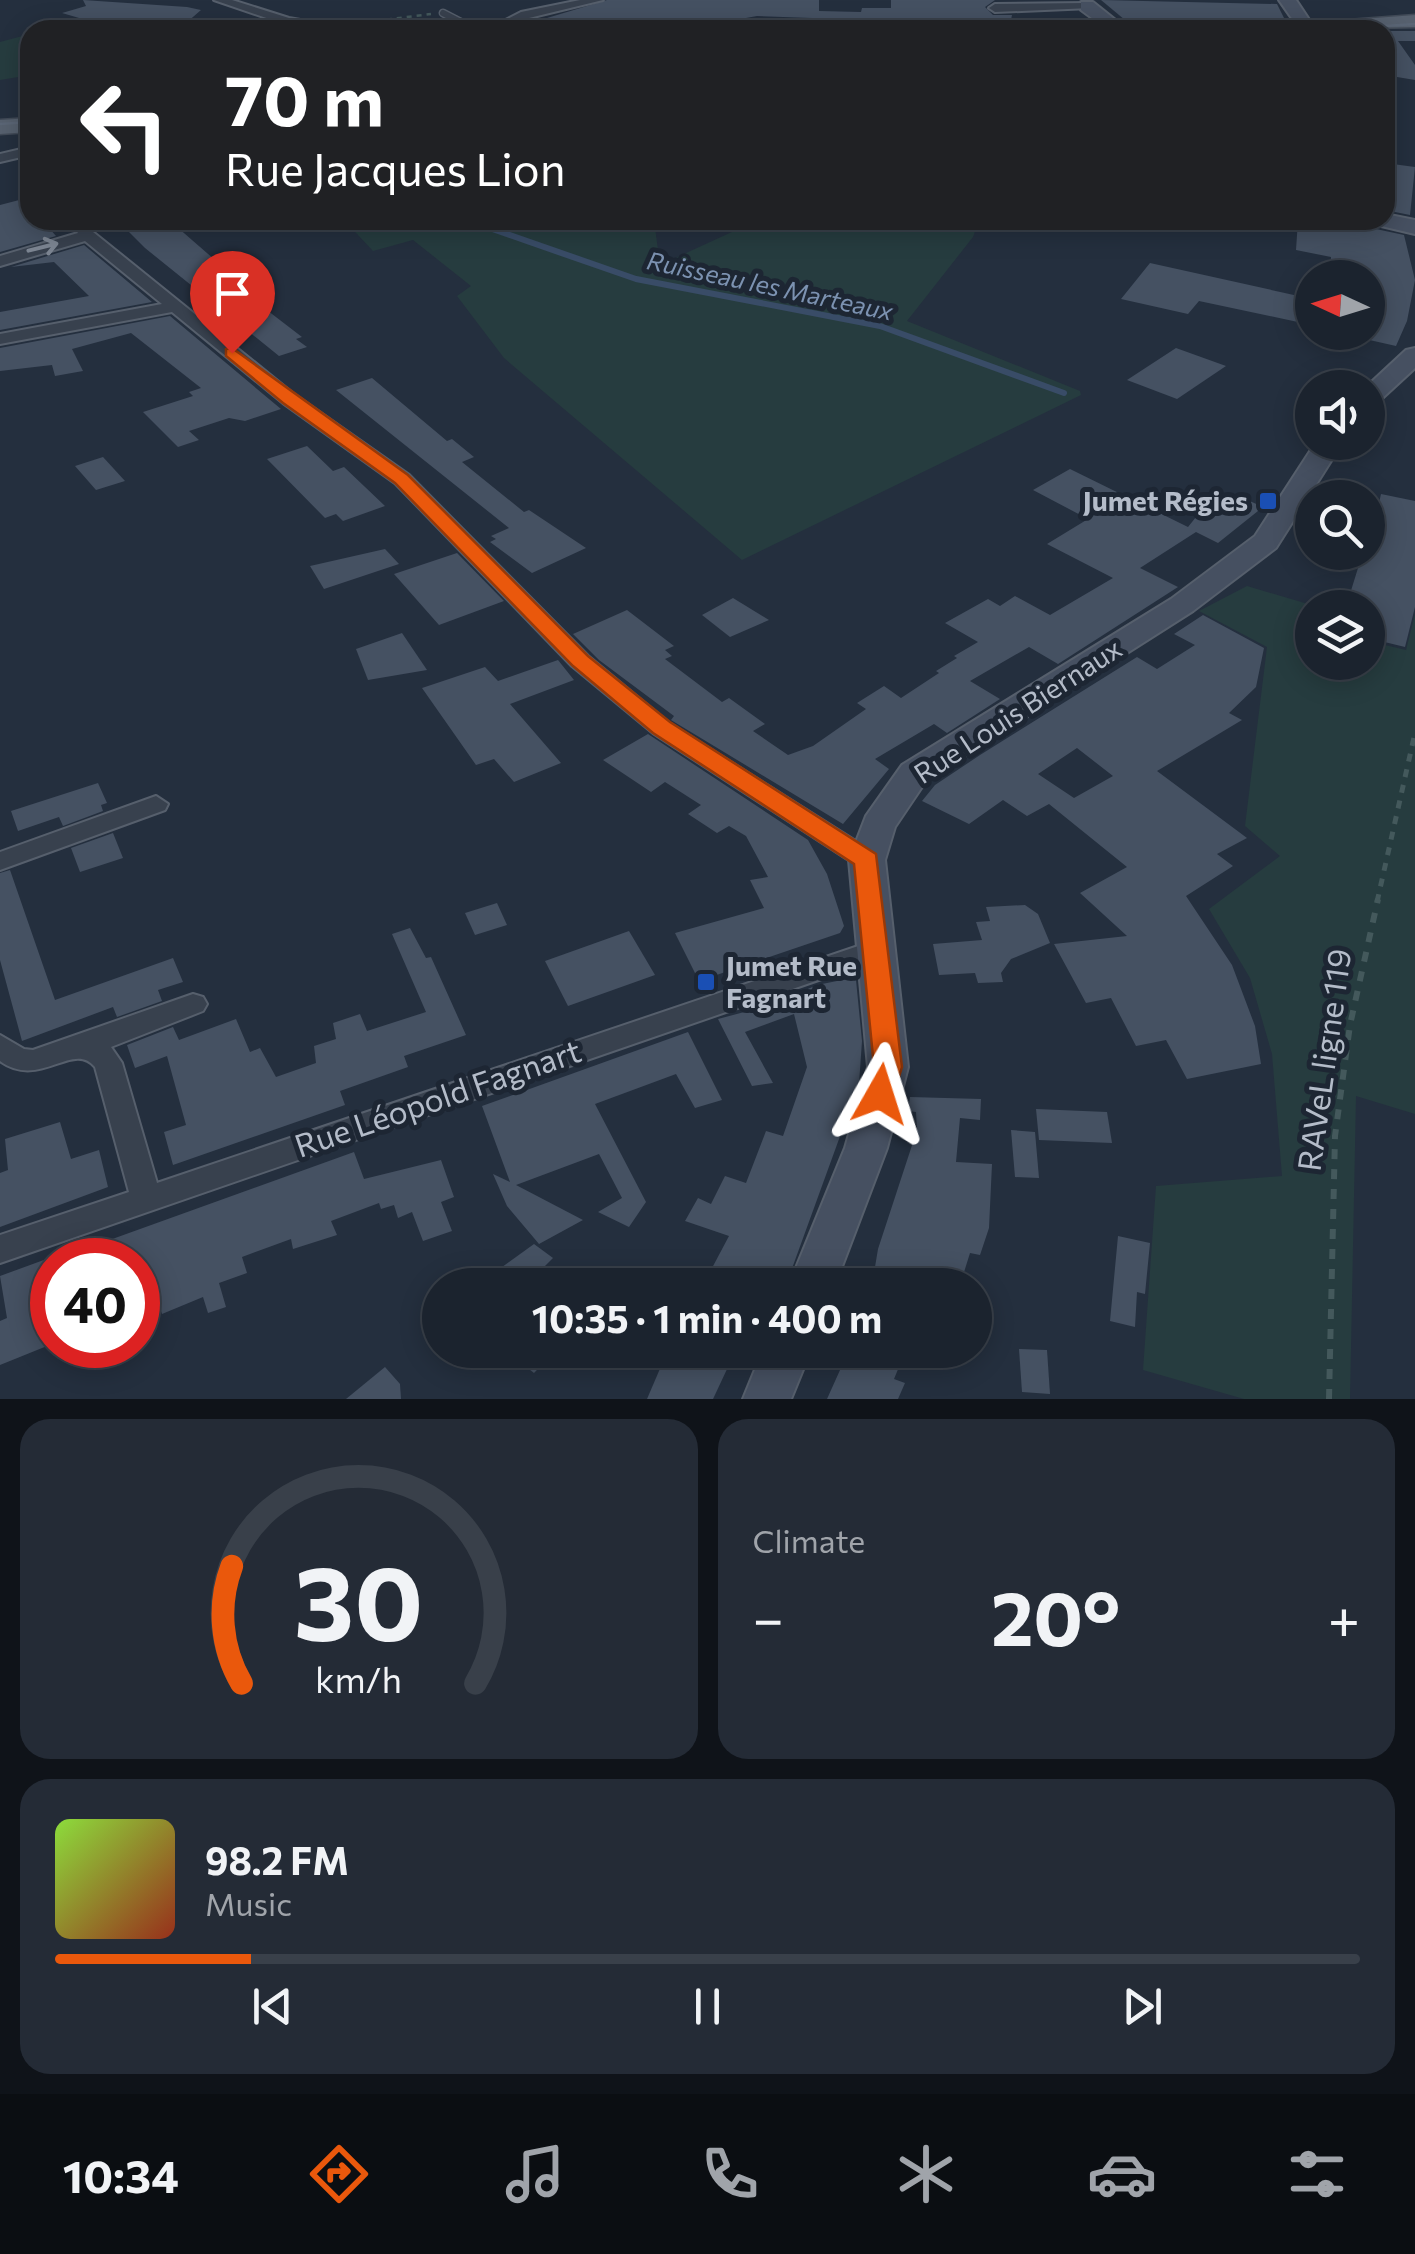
<!DOCTYPE html>
<html lang="en">
<head>
<meta charset="utf-8">
<style>
  :root { --surface:#1b232e; --page:#242b36; --text:#f1f3f6; --muted:#a0a4aa; --line:#39404a; --accent:#ea580c }
  body { margin:0; font-family:Commissioner,sans-serif; background:var(--page); color:var(--text); height:100vh; display:flex; flex-direction:column; font-size:38px; white-space:nowrap }
  * { box-sizing:border-box; margin:0 }
  p { font-size:32px; color:var(--muted) }
  .icon { flex:none; width:55px; height:55px; fill:none; stroke:currentColor; stroke-width:2; stroke-linecap:round; stroke-linejoin:round }
  .map { position:relative; height:1399px; overflow:hidden }
  .panel { display:flex; flex-direction:column; gap:20px; padding:20px; background:#0f1319; flex:1 }
  .panel>* { flex:none }
  .hud { position:absolute; left:20px; top:20px; width:1375px; height:210px; border-radius:30px; box-shadow:0 5px 25px #0003,0 0 0 2px var(--line); background:#202124; color:#fff; overflow:hidden }
  .needle { width:65px; rotate:274deg }
  .tools { position:absolute; left:1295px; top:260px; display:grid; gap:20px }
  .tools a { display:grid; place-items:center; width:90px; height:90px; border-radius:50%; background:var(--surface); box-shadow:0 5px 25px #0003,0 0 0 2px var(--line); font-size:50px }
  .speed { position:absolute; left:30px; top:1238px; display:flex; gap:20px; font-size:50px; font-weight:700; text-align:center }
  .speed>* { display:grid; place-content:center; width:130px; height:130px; border-radius:50%; background:var(--surface); box-shadow:0 5px 25px #0003,0 0 0 2px var(--line); line-height:1 }
  .speed .limit { border:15px solid #d22; background:#fff; color:#111 }
  .pin { position:absolute; display:grid; place-items:center; width:85px; height:85px; color:#fff; margin:-102px -42px; border-radius:50% 50% 50% 0; rotate:-45deg; box-shadow:0 0 10px #0007 }
  .pin .icon { rotate:45deg }
  .me { position:absolute; width:110px; margin:-55px; rotate:6deg; stroke-linejoin:round; filter:drop-shadow(0 0 8px #0008) }
  .turn { display:flex; align-items:center; gap:35px; height:210px; padding:0 40px; font-size:45px }
  .turn .icon { width:130px; height:130px; stroke-width:2.5 }
  .turn b { display:block; font-size:70px; line-height:85px }
  .big { font-size:75px; font-weight:700; line-height:1.1 }
  .panel .tile { flex:1; display:flex; flex-direction:column; justify-content:center; gap:15px; min-width:0; padding:0 35px; border-radius:30px; background:var(--page) }
  .panel .dial { align-items:center; gap:0 }
  .dial svg { height:260px; overflow:visible; fill:none; stroke:var(--line); stroke-width:7; stroke-linecap:round; text-anchor:middle }
  .dial text { fill:var(--text); stroke:none }
  .song { display:flex; align-items:center; gap:30px }
  .cover { width:120px; height:120px; border-radius:15px; background:linear-gradient(135deg,hsl(90 70% 55%),hsl(10 70% 35%)) }
  .played { height:10px; border-radius:5px; background:linear-gradient(90deg,var(--accent) 15%,var(--line) 15%) }
  .keys { display:flex; justify-content:space-around; direction:ltr }
  .heat { display:flex; justify-content:space-between; align-items:center; font-size:55px; direction:ltr }
  .panel .tiles { flex:1; display:grid; gap:20px; grid-template-columns:1fr 1fr }
  .tile:last-child { grid-column:span 2 }
  .trip { position:absolute; left:422px; top:1268px; width:570px; height:100px; border-radius:50px; background:var(--surface); box-shadow:0 5px 25px #0003,0 0 0 2px var(--line); font-weight:700; line-height:100px; text-align:center }
  .tab-bar { display:flex; height:160px; justify-content:space-around; align-items:center; background:#0b0e12; color:var(--muted) }
  .tab-bar .icon { width:70px; height:70px }
  .tab-bar .selected { color:var(--accent) }
  .tab-bar b { font-size:45px; color:var(--text) }
  .map>svg:first-child { display:block }
</style>
</head>
<body>
<div class="map">
<svg width="1415" height="1399" viewBox="0 0 1415 1399">
  <rect width="100%" height="100%" fill="#242f3e"/>
  <g fill="#263c3f">
    <polygon points="30,34 30,75 0,80 0,42"/>
    <polygon points="344,220 654,220 660,265 758,220 979,220 973,237 907,321 1080,391 1081,395 742,560 504,358 457,296 471,286 413,240 373,251"/>
    <polygon points="1247,586 1318,607 1312,608 1312,662 1368,662 1368,641 1406,650 1415,614 1415,1114 1356,1096 1350,1399 1244,1399 1143,1370 1156,1186 1282,1176 1272,1054 1250,978 1209,909 1280,856 1245,826 1267,647 1199,611"/>
  </g>
  <g fill="none" stroke-linecap="round" stroke-linejoin="round">
    <polyline stroke="#394c67" stroke-width="5" points="468,220 485,226"/>
    <polyline stroke="#394c67" stroke-width="6" points="478,224 636,279 880,326 1064,393"/>
  </g>
  <g fill="#455162" fill-rule="evenodd">
    <polygon points="83,0 187,7 201,10 178,30 120,30 62,13 86,6"/>
    <polygon points="607,0 819,0 819,11 861,12 862,8 891,8 891,0 1015,0 995,0 985,7 993,15 1012,15 1010,25 757,16 680,30 537,30 536,24 517,27"/>
    <polygon points="1101,0 1277,4 1287,24 1282,29 1254,30 1137,30"/>
    <polygon points="1385,31 1415,31 1415,41 1398,41 1415,65 1415,80 1385,75"/>
    <polygon points="1385,163 1415,167 1410,215 1385,210 1385,201 1395,185 1385,183"/>
    <polygon points="23,199 30,207 30,220 42,220 56,236 0,252 0,205"/>
    <polygon points="117,220 169,220 215,260 223,258 275,299 259,304 302,337 296,339 307,347 279,356 145,248"/>
    <polygon points="1298,220 1370,220 1376,229 1404,235 1415,280 1407,321 1396,346 1365,339 1384,298 1368,295 1368,277 1330,271 1331,257 1296,250"/>
    <polygon points="84,245 152,302 0,330 0,312 89,296 54,262 11,267"/>
    <polygon points="1150,263 1312,299 1312,316 1307,324 1199,301 1188,314 1121,299"/>
    <polygon points="170,316 281,409 245,421 229,418 189,431 199,440 178,447 143,412 193,396 189,392 201,388 131,333 72,349 83,371 55,376 52,365 0,371 0,348"/>
    <polygon points="1176,348 1226,366 1177,399 1127,380"/>
    <polygon points="372,378 447,441 452,439 474,457 462,462 524,512 529,510 586,548 532,573 490,542 496,539 491,536 509,528 336,390"/>
    <polygon points="307,446 333,471 344,467 385,506 343,521 336,514 325,518 267,459"/>
    <polygon points="103,457 125,481 96,490 75,466"/>
    <polygon points="1070,469 1188,527 1200,512 1209,509 1219,513 1243,498 1263,507 1218,543 1196,532 1140,568 1178,587 1058,664 1029,647 970,681 1000,699 947,733 934,724 875,759 889,769 843,824 671,720 674,716 599,660 573,634 627,610 674,646 665,650 672,656 665,659 722,702 729,698 765,724 753,731 788,755 813,746 866,709 857,703 884,686 901,698 939,673 936,671 957,658 954,656 978,642 945,623 988,599 1000,606 1015,596 1050,615 1113,578 1047,544 1088,519 1033,490"/>
    <polygon points="1381,494 1415,501 1415,607 1405,647 1368,638 1368,601 1349,597 1363,552 1368,552"/>
    <polygon points="385,549 399,564 324,589 310,566"/>
    <polygon points="457,553 504,601 439,625 394,574"/>
    <polygon points="733,598 769,620 730,637 702,615"/>
    <path d="M 1203,615 L 1264,648 L 1256,687 L 1229,713 L 1242,720 L 1157,771 L 1247,838 L 1217,854 L 1233,866 L 1186,896 L 1232,965 L 1255,1026 L 1261,1064 L 1187,1079 L 1166,1040 L 1136,1046 L 1111,998 L 1086,1003 L 1054,944 L 1127,936 L 1080,893 L 1127,867 L 1049,804 L 1027,816 L 1003,800 L 969,824 L 922,801 L 935,785 L 980,755 L 1137,657 L 1157,669 L 1195,645 L 1174,634 ZM 1077,748 L 1113,776 L 1074,798 L 1038,774 Z"/>
    <polygon points="402,633 427,670 368,680 356,649"/>
    <polygon points="558,660 574,680 510,704 561,763 514,782 494,759 476,765 422,688 485,667 498,681"/>
    <polygon points="648,734 808,840 827,874 844,926 840,933 699,981 675,933 764,908 750,880 768,877 746,836 729,826 717,833 688,814 701,805 665,782 651,792 603,760"/>
    <polygon points="98,783 107,803 101,805 103,811 63,826 59,817 18,831 11,811"/>
    <polygon points="113,833 123,858 80,872 71,848"/>
    <polygon points="10,870 55,1000 173,958 183,982 158,990 162,1001 117,1017 113,1007 22,1041 0,960 0,873"/>
    <polygon points="497,903 507,925 475,935 465,913"/>
    <polygon points="1025,905 1038,914 1050,943 1011,959 1001,973 1003,982 978,983 975,973 939,975 933,944 982,940 976,922 990,921 986,907"/>
    <polygon points="410,928 426,958 431,957 466,1035 404,1056 408,1067 340,1091 345,1105 173,1165 164,1132 186,1125 167,1056 135,1068 127,1045 173,1027 179,1040 236,1019 250,1052 260,1048 276,1077 316,1063 314,1046 336,1039 333,1023 360,1014 367,1031 426,1012 392,934"/>
    <polygon points="629,931 655,975 568,1006 545,961"/>
    <polygon points="852,978 856,980 862,1041 859,1084 786,1285 703,1285 729,1236 685,1221 698,1198 711,1204 725,1176 746,1183 766,1131 783,1136 807,1067 794,1014 745,1032 773,1083 752,1086 718,1019 771,1005 817,985"/>
    <polygon points="688,1032 722,1100 695,1108 676,1074 595,1104 646,1202 629,1227 598,1212 622,1198 599,1154 516,1185 583,1220 539,1244 507,1206 493,1174 510,1182 482,1106"/>
    <polygon points="910,1097 981,1099 980,1120 960,1118 956,1162 992,1164 989,1228 980,1255 970,1253 960,1285 872,1285 878,1249 917,1130 916,1112 908,1111"/>
    <polygon points="1036,1109 1107,1112 1112,1143 1039,1140"/>
    <polygon points="60,1122 71,1159 99,1150 108,1187 0,1227 0,1173 8,1170 5,1139"/>
    <polygon points="1011,1130 1035,1132 1039,1178 1015,1177"/>
    <polygon points="354,1152 364,1179 441,1160 454,1197 441,1202 452,1231 423,1241 412,1212 398,1218 394,1205 381,1209 379,1203 331,1221 337,1235 293,1249 291,1239 242,1257 247,1273 219,1283 226,1307 208,1313 203,1297 162,1314 158,1301 145,1306 141,1290 138,1292 138,1260 54,1260"/>
    <polygon points="1118,1236 1150,1243 1145,1294 1137,1292 1135,1327 1110,1321"/>
    <polygon points="534,1244 553,1258 526,1285 498,1270"/>
    <polygon points="52,1257 52,1344 0,1365 0,1321 7,1318 0,1276"/>
    <polygon points="1019,1349 1047,1350 1050,1394 1022,1392"/>
    <polygon points="505,1350 556,1350 534,1373"/>
    <polygon points="668,1350 736,1350 713,1399 647,1399"/>
    <polygon points="849,1350 906,1350 894,1379 905,1383 898,1399 827,1399"/>
    <polygon points="385,1367 400,1384 401,1399 346,1399"/>
  </g>
  <g fill="none" stroke-linecap="round" stroke-linejoin="round">
    <defs>
      <polyline id="lane" points="443,13 476,30"/>
      <g id="street">
        <polygon points="214,0 232,0 289,18 357,30 287,25"/>
        <polygon points="580,0 603,0 529,18 502,30 486,30 521,12"/>
        <polygon points="1087,3 1091,8 995,12 989,8 995,4"/>
        <polygon points="757,20 981,26 987,30 684,30"/>
        <polygon points="30,147 30,155 0,162 0,154"/>
        <polygon points="69,220 84,220 93,232 295,395 409,475 588,656 669,723 876,854 880,860 876,866 858,866 653,733 572,666 395,483 283,403 172,312 0,344 0,334 162,304 85,241 0,266 0,256 78,233"/>
        <polygon points="156,796 168,804 165,810 0,870 0,852"/>
        <path d="M 876,940 L 885,943 L 889,950 L 885,957 L 0,1263 L 0,1235 L 129,1192 L 95,1067 C 73,1040 40,1090 0,1061 L 0,1035 L 24,1049 L 33,1050 L 193,994 L 203,997 L 207,1004 L 203,1011 L 111,1047 L 122,1063 L 157,1183 Z"/>
      </g>
      <g id="secondary">
        <polygon points="1279,0 1296,0 1316,30 1300,30"/>
        <polygon points="1081,2 1093,2 1128,30 1108,30 1081,10"/>
        <polygon points="1385,214 1415,220 1415,234 1377,225 1374,220 1385,220"/>
        <polygon points="1415,348 1415,368 1377,403 1368,406 1365,388 1406,350"/>
        <polygon points="1316,442 1343,442 1276,548 1193,611 926,781 895,827 885,860 908,1067 887,1148 835,1285 789,1285 845,1148 868,1067 849,860 866,816 902,765 1171,599 1255,536"/>
        <polygon points="763,1350 811,1350 791,1399 743,1399"/>
      </g>
      <g id="primary">
        <polygon points="1415,15 1415,27 1285,30 1295,24"/>
        <polygon points="30,118 30,132 0,134 0,120"/>
      </g>
    </defs>
    <use href="#lane" stroke="#565f6c" stroke-width="9"/>
    <use href="#street" stroke="#565f6c" stroke-width="4"/>
    <use href="#secondary" stroke="#565f6c" stroke-width="4"/>
    <use href="#primary" stroke="#414a57" stroke-width="3"/>
    <polyline stroke="#44595c" stroke-width="2.5" stroke-dasharray="5 5" stroke-linecap="butt" points="367,22 431,14"/>
    <polyline stroke="#44595c" stroke-width="5" stroke-dasharray="8 8" stroke-linecap="butt" points="1377,902 1415,733"/>
    <polyline stroke="#44595c" stroke-width="6" stroke-dasharray="10 10" stroke-linecap="butt" points="1329,1399 1335,1136 1350,1025 1378,899"/>
    <use href="#lane" stroke="#38414e" stroke-width="6"/>
    <use href="#street" fill="#38414e" fill-rule="evenodd"/>
    <use href="#secondary" fill="#465061" fill-rule="evenodd"/>
    <use href="#primary" fill="#56606e" fill-rule="evenodd"/>
    <g stroke="#5a6575" stroke-width="2.5">
      <polyline points="1324,30 1415,24"/>
      <polyline points="0,124 30,122"/>
    </g>
  </g>
  <defs><path id="oneway-shaft" d="M-6 0H5M1.5-3L5.5 0L1.5 3" fill="none" stroke-width="1.6" stroke-linecap="round" stroke-linejoin="round" transform="scale(2.5)"/></defs>
  <use stroke="#7c8592" href="#oneway-shaft" transform="translate(43 247) rotate(-14)"/>
  <polygon fill="#ea580c" stroke="#983908" stroke-width="2.5" points="232,348 408,475 588,656 670,722 876,854 902,1067 891,1102 870,1102 866,1094 874,1067 854,864 653,733 573,666 395,483 283,403 226,356 226,349"/>
  <g fill="#1a4fb4" stroke="#1d2633" stroke-width="4">
    <rect x="1258" y="491" width="20" height="20" rx="5"/>
    <rect x="696" y="972" width="20" height="20" rx="5"/>
  </g>
  <g text-anchor="middle" stroke-width="10" stroke-linejoin="round" paint-order="stroke">
    <g font-size="25" font-style="italic" fill="#7c92b1" stroke="#1d2633">
      <text transform="translate(770 286) rotate(12)" y="9">Ruisseau les Marteaux</text>
    </g>
    <g font-size="28" font-weight="bold" fill="#b4bcc9" stroke="#1d2633" text-anchor="end">
      <text x="1248" y="511">Jumet Régies</text>
      <text x="726" y="976" text-anchor="start">Jumet Rue<tspan x="726" dy="32">Fagnart</tspan></text>
    </g>
    <g font-size="28" fill="#b4bcc9" stroke="#1d2633">
      <text transform="translate(1018 711) rotate(-33)" y="10">Rue Louis Biernaux</text>
    </g>
    <g font-size="32" fill="#b4bcc9" stroke="#1d2633">
      <text transform="translate(1325 1060) rotate(-82)" y="11">RAVeL ligne 119</text>
      <text transform="translate(438 1099) rotate(-19)" y="11">Rue Léopold Fagnart</text>
    </g>
  </g>
</svg>
<div class="tools">
<a><svg class="needle" viewBox="-14 -14 28 28"><path d="M0-13l5 13h-10z" fill="#e53935"/><path d="M0 13l5-13h-10z" fill="#a0a4aa"/></svg></a>
<a><svg class="icon" aria-label="sound" viewBox="0 0 24 24"><path d="M4 9h4l5-4v14l-5-4H4zM17 9q2 3 0 6"/></svg></a>
<a><svg class="icon" aria-label="search" viewBox="0 0 24 24"><circle cx="10" cy="10" r="6"/><path d="M15 15l6 6"/></svg></a>
<a><svg class="icon" aria-label="layers" viewBox="0 0 24 24"><path d="M12 4l9 5-9 5-9-5zM3 14l9 5 9-5"/></svg></a>
</div>
<div class="speed"><div class="limit">40</div></div>
<div class="pin" style="left:232px;top:353px;background:#d93025"><svg class="icon" aria-label="arrive" viewBox="0 0 24 24"><path d="M6 21V4h12l-3 4 3 4H6"/></svg></div>
<svg class="me" style="left:880px;top:1094px" viewBox="-20 -20 40 40"><path d="M0-17L14 15 0 8-14 15z" fill="#ea580c" stroke="#fff" stroke-width="4"/></svg>
<div class="trip">10:35 · 1 min · 400 m</div>
<div class="hud">
<div class="turn"><svg class="icon" aria-label="left" viewBox="0 0 24 24"><path d="M17 20v-9H6M10 6l-5 5 5 5"/></svg><div><b>70 m</b>Rue Jacques Lion</div></div>
</div>
</div>
<section class="panel">
<div class="tiles">
<div class="tile dial"><svg viewBox="0 0 100 80">
<path d="M14 69A42 42 0 1 1 86 69"/>
<path d="M14 69A42 42 0 0 1 11 33" stroke="#ea580c"/>
<text x="50" y="56" font-size="32" font-weight="700">30</text>
<text x="50" y="72" font-size="11">km/h</text>
</svg></div>
<div class="tile"><p>Climate</p>
<div class="heat"><a>−</a><b class="big">20°</b><a>+</a></div>
</div>
<div class="tile">
<div class="song"><i class="cover"></i><div><b>98.2 FM</b><p>Music</p></div></div>
<div class="played"></div>
<div class="keys"><svg class="icon" aria-label="previous" viewBox="0 0 24 24"><path d="M18 5L8 12l10 7zM5 5v14"/></svg><svg class="icon" aria-label="pause" viewBox="0 0 24 24"><path d="M8 5v14M16 5v14"/></svg><svg class="icon" aria-label="next" viewBox="0 0 24 24"><path d="M6 5l10 7-10 7zM19 5v14"/></svg></div>
</div>
</div>
</section>
<nav class="tab-bar">
<b>10:34</b>
<svg class="icon selected" aria-label="directions" viewBox="0 0 24 24"><path d="M12 3l9 9-9 9-9-9zM9 14v-3h6M13 9l2 2-2 2"/></svg>
<svg class="icon" aria-label="music" viewBox="0 0 24 24"><path d="M9 18V5l10-2v13"/><circle cx="6" cy="18" r="3"/><circle cx="16" cy="16" r="3"/></svg>
<svg class="icon" aria-label="phone" viewBox="0 0 24 24"><path d="M5 4h4l2 5-3 2q2 4 5 5l2-3 5 2v4C11 20 4 13 5 4z"/></svg>
<svg class="icon" aria-label="climate" viewBox="0 0 24 24"><path d="M12 3v18M4 7l16 10M4 17L20 7"/></svg>
<svg class="icon" aria-label="car" viewBox="0 0 24 24"><path d="M5 17H2v-5l4-1 3-4h7l3 4 3 1v5h-3M9 17h6M6 11h13"/><circle cx="7" cy="17" r="2"/><circle cx="17" cy="17" r="2"/></svg>
<svg class="icon" aria-label="filters" viewBox="0 0 24 24"><path d="M4 7h16M4 17h16"/><circle cx="9" cy="7" r="2"/><circle cx="15" cy="17" r="2"/></svg>
</nav>
</body>
</html>
